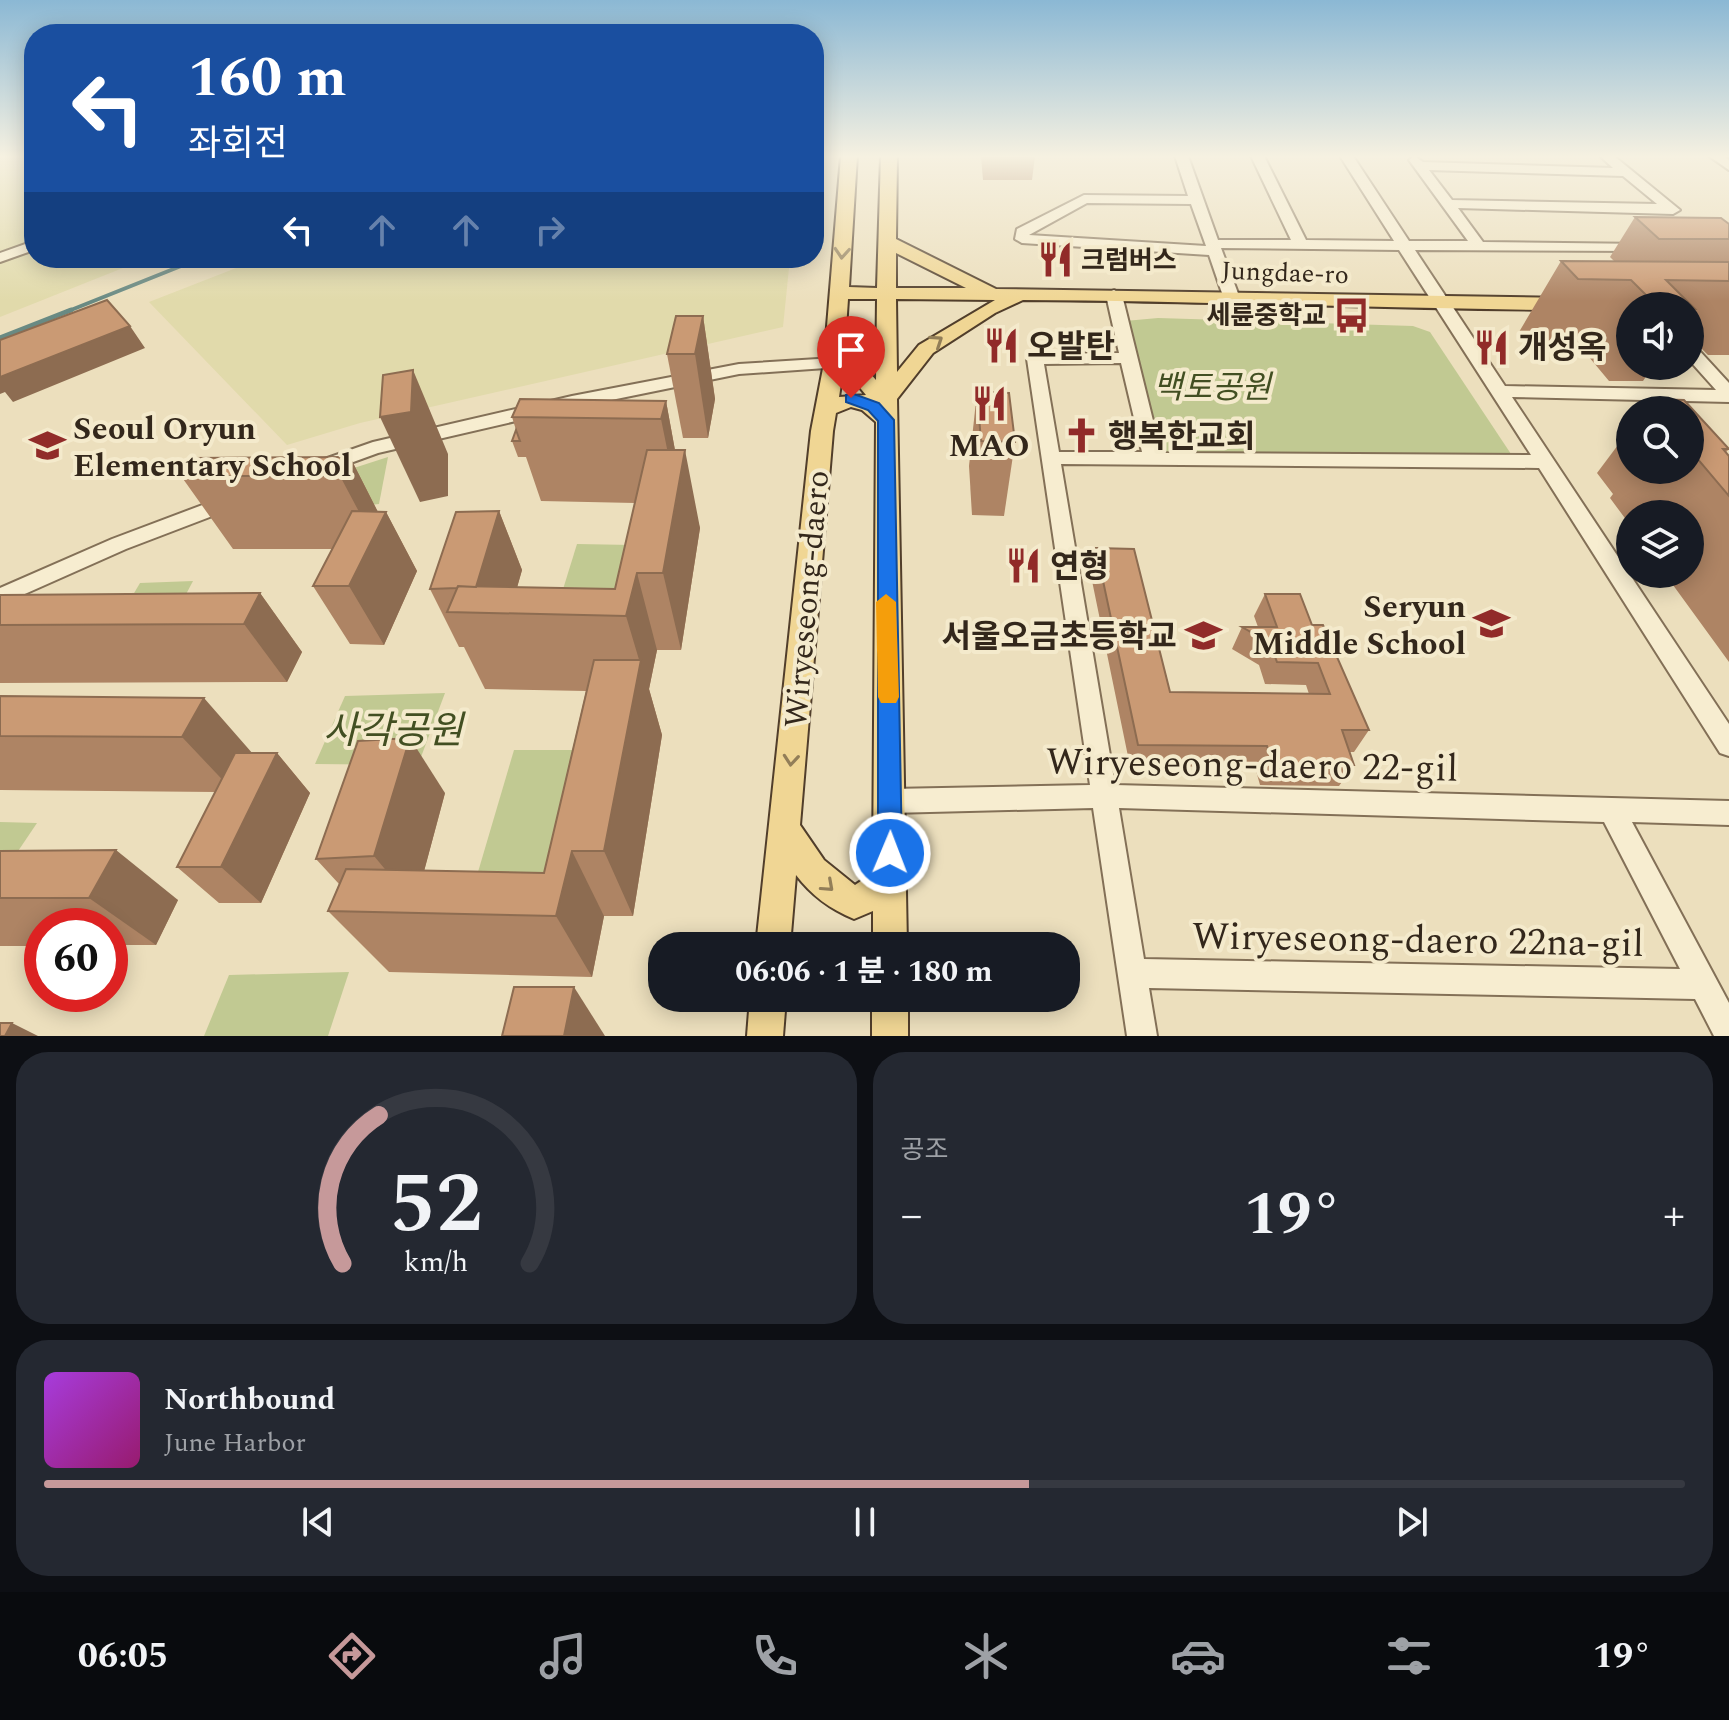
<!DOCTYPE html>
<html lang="ko">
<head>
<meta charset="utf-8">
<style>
  :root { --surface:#171b24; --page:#242831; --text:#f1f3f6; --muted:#9ea1a6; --line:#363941; --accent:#c6999a }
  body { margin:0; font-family:Spectral,"Noto Sans KR",serif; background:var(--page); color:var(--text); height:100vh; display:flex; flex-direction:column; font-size:30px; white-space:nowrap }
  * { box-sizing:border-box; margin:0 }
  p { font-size:26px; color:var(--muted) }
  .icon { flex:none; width:44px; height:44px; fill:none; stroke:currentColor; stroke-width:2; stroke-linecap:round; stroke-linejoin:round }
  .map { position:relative; height:1036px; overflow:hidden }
  .panel { display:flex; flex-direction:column; gap:16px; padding:16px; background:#0d0f14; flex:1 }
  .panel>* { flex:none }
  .hud { position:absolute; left:24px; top:24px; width:800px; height:244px; border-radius:32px; box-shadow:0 4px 20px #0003; background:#1a4fa0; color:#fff; overflow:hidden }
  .buttons { position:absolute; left:1616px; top:292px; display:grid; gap:16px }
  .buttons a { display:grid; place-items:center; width:88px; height:88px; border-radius:50%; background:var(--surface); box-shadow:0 4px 20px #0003; font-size:40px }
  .speed { position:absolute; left:24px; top:908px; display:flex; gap:16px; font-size:40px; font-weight:700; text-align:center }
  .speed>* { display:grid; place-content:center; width:104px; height:104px; border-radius:50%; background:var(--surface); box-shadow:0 4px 20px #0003; line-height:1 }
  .speed .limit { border:12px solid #d22; background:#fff; color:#111 }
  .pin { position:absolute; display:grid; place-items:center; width:68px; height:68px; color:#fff; margin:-82px -34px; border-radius:50% 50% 50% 0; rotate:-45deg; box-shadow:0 0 8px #0007 }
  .pin .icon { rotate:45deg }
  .me { position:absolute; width:88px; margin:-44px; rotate:1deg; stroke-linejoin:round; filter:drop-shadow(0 0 6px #0008) }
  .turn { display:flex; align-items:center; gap:28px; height:168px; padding:0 32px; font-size:36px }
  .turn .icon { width:104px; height:104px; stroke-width:2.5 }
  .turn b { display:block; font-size:56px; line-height:68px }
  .lanes { display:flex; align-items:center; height:76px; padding:0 32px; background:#0003; justify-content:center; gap:40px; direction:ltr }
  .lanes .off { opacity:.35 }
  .big { font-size:60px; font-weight:700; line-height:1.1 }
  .panel .card { flex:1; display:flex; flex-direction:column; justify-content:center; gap:12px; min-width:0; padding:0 28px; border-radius:32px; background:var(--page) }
  .panel .dial { align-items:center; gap:0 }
  .dial svg { height:208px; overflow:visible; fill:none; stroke:var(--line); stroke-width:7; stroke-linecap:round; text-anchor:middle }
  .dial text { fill:var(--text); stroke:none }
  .song { display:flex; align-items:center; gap:24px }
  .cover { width:96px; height:96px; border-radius:12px; background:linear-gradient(135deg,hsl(280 70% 55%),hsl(320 70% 35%)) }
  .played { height:8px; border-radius:4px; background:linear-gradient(90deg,var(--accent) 60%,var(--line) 60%) }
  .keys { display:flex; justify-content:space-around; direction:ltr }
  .heat { display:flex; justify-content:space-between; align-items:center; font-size:44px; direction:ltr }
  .panel .tiles { flex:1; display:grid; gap:16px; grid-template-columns:1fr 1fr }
  .card:last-child { grid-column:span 2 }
  .trip { position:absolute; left:648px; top:932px; width:432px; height:80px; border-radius:32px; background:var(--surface); box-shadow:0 4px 20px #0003; font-weight:700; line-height:80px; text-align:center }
  .menu { display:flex; height:128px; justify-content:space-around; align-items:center; background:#090b0e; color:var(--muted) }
  .menu .icon { width:56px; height:56px }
  .menu .on { color:var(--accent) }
  .menu b { font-size:36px; color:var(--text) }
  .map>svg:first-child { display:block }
</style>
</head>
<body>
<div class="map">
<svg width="1729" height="1036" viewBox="0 0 1729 1036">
  <rect width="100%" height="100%" fill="#ecdfbd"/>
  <g fill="#e1daab">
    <polygon points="0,156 34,156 34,258 148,258 0,317"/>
    <polygon points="262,258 790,258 783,327 360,423 287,445 149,302"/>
  </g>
  <g fill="#c1c992">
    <polygon points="1158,318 1413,326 1430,332 1513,457 1158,454 1125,321"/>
    <polygon points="388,457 379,504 315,511 326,477"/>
    <polygon points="577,544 632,545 611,629 551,628"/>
    <polygon points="193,581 173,619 117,622 140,583"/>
    <polygon points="445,693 418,765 315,764 345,696"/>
    <polygon points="514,750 576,750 546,872 478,872"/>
    <polygon points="0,822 37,823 8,866 0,866"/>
    <polygon points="349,972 328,1036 204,1036 229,975"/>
  </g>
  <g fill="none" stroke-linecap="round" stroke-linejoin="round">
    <polyline stroke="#698a83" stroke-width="4" points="66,312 201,258"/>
    <polyline stroke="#698a83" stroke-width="5" points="0,338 71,310"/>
    <defs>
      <g id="minor">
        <path d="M 1175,156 L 1188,156 L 1218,240 L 1291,240 L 1251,156 L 1264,156 L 1306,240 L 1394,241 L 1340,156 L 1353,156 L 1409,241 L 1468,241 L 1409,160 L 1414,156 L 1423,162 L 1613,168 L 1600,156 L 1614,156 L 1680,210 L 1673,214 L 1458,208 L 1483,242 L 1646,244 L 1646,250 L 1641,251 L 1415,250 L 1505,386 L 1716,390 L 1690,361 L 1690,346 L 1696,347 L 1729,383 L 1729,402 L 1512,397 L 1729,724 L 1729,756 L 1720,753 L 1539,468 L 1061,464 L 1115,785 L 1729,801 L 1729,825 L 1632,822 L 1729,1003 L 1729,1036 L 1714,1036 L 1695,999 L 1149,988 L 1157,1036 L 1127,1036 L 1093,808 L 891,813 L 882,809 L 878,801 L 882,793 L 891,789 L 1090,785 L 1027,359 L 1035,354 L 1119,353 L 1106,295 L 1109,292 L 1114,290 L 1122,295 L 1161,453 L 1531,455 L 1399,250 L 1221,248 L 1239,296 L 1231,301 L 1223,296 L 1209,255 L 1022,243 L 1015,239 L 1017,229 L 1084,195 L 1188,196 ZM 1429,170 L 1623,176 L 1657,204 L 1452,200 ZM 1087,203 L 1191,204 L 1206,246 L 1029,235 ZM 1121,363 L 1142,452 L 1059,452 L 1044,364 ZM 1119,808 L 1604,822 L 1680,969 L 1144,959 Z"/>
        <polygon points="1709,156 1724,156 1729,160 1729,170"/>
        <polygon points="34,241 34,250 0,262 0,253"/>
        <polygon points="834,358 840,359 840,367 739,374 572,408 378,453 323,473 314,467 316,462 373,442 572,396 739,364"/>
        <polygon points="229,495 239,502 236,507 126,549 0,605 0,588 112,539"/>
      </g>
      <g id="major">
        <path d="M 841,156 L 857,156 L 849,287 L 877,288 L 881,156 L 897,156 L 896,239 L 996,289 L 1568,298 L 1577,304 L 1568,310 C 1386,309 1205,301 1023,300 L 995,313 L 933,353 L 897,399 L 907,946 L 873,946 L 873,911 L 854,919 C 830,909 812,896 796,875 L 790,946 L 756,946 L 811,431 L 824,363 ZM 896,253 L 966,288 L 896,288 ZM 848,299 L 877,299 L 876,380 L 861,363 L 844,359 ZM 896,299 L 995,300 L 919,345 L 897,372 ZM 843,371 L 847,372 L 866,395 L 839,397 ZM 851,407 L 862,410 L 876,422 L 873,873 L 855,885 L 824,860 L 800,825 L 833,431 L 836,413 Z"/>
        <polygon points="750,998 786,998 783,1036 747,1036"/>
        <rect x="872" y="998" width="36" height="38"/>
      </g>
    </defs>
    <use href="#minor" stroke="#837057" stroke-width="4"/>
    <use href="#major" stroke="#513e2b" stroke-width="4"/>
    <use href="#minor" fill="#f7edd0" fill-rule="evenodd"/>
    <use href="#major" fill="#f0d694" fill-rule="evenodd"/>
  </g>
  <g fill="#ae8464">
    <polygon points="981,156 1035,156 1032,180 983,180"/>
    <polygon points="1635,217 1729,224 1729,355 1708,355 1698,345 1693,344 1690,348 1690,306 1630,306 1630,366 1653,366 1643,381 1609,381 1584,351 1535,351 1519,332 1561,261 1614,261 1610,257"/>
    <polygon points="703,316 715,399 708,438 683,438 667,354"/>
    <polygon points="977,392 1015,442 1004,516 972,515 969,466"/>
    <polygon points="1652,399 1684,400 1729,449 1726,452 1729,456 1729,662 1665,574 1690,574 1690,514 1630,514 1630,525 1610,498 1613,494 1597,473 1630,429 1630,470 1690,470 1690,410 1644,410"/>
    <polygon points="666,401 675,450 700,528 681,650 657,650 649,689 662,735 633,916 604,916 592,977 389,972 328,911 339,884 316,859 445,793 424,871 544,873 586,691 485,689 464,647 459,647 430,589 499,511 522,570 517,587 615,589 635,503 541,501 526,457 518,457 512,441 516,430 512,417"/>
    <polygon points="350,457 378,512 386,512 417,571 384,645 350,644 313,586 332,549 233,549 181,476"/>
    <polygon points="1096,548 1170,692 1309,694 1306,685 1265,684 1259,665 1232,649 1242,627 1258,627 1254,616 1265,594 1312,625 1369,730 1354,752 1349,752 1354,765 1339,786 1260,785 1255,767 1130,766 1090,571"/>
    <polygon points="260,593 302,652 287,682 0,683 0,595"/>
    <polygon points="0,696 253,753 277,753 310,793 261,903 219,903 177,867 215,792 0,790"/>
    <polygon points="0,851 178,900 156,945 110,945 110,926 42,926 42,946 0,946"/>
  </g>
  <g fill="#8d6c51">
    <polygon points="703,316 715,399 708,438 695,354"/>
    <polygon points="130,326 145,348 13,402 5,392 0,394 0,377"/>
    <polygon points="413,370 448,454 448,496 420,502 380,417"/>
    <polygon points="666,401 680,478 685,450 700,528 681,650 663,573 677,498 661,419"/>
    <polygon points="350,457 382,520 386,512 417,571 384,645 349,586 373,538 340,476"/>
    <polygon points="499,511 522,570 510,613 476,587"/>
    <polygon points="637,573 657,650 649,689 662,735 633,916 604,851 640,663 626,616"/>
    <polygon points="260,593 302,652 287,682 244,624"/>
    <polygon points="204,698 253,754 234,792 182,737"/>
    <polygon points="410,738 445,793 415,905 374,856"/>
    <polygon points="277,753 310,793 261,903 221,867"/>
    <polygon points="116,850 178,900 156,945 89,898"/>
    <polygon points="572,851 604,916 592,977 556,916"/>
    <polygon points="574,987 605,1036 564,1036"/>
    <polygon points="12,1023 38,1036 5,1036"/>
  </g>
  <g fill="#ca9a74" stroke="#8d6c51" stroke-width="2">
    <polygon points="1635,217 1721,218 1729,224 1729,239 1659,239"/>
    <polygon points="1561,261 1729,262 1729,281 1666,280 1695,309 1690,309 1690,306 1657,306 1631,280 1578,279"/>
    <polygon points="107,300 130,326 0,377 0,340"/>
    <polygon points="676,316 703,316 695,354 667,354"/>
    <polygon points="413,370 411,412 380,417 383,375"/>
    <polygon points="977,392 1009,393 1015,442 981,441"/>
    <polygon points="520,399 666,401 661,419 512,417"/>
    <polygon points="1652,399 1684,400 1729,449 1723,449 1729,456 1729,496 1690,450 1690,410 1662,410"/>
    <polygon points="516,430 520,441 512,441"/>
    <polygon points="647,450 685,450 663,573 637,573 626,616 447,612 458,586 615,589"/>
    <polygon points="350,457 340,476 181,476 194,458"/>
    <polygon points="352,511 386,512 349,586 313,586"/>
    <polygon points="499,511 476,587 458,586 457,588 430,589 456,512"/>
    <polygon points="1096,548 1134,549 1170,692 1330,694 1318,663 1277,662 1270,643 1242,627 1277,627 1265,594 1300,594 1312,625 1323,625 1369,730 1342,730 1354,765 1273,764 1267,746 1138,745"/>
    <polygon points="260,593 244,624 0,625 0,595"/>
    <polygon points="594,660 641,660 604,851 572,851 556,916 328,911 346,869 544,873"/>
    <polygon points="0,696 204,698 182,737 0,736"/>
    <polygon points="410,738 374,856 316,859 358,741"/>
    <polygon points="235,753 277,753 221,867 177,867"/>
    <polygon points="116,850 89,898 0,898 0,851"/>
    <polygon points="514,987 574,987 564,1036 502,1036"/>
    <polygon points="0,1023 12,1023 5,1036 0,1036"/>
  </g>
  <defs><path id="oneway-chevron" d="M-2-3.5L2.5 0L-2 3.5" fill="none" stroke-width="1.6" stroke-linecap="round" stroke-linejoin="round" transform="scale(2)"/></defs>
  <g stroke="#927e58">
    <use href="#oneway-chevron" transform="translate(842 253) rotate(94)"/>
    <use href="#oneway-chevron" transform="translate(937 341) rotate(-34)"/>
    <use href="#oneway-chevron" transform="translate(791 760) rotate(95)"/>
    <use href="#oneway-chevron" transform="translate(828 886) rotate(42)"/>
  </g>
  <linearGradient id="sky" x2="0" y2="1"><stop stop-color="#8bb8d4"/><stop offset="0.52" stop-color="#f6f1e1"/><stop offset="1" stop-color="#f6f1e1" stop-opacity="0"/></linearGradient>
  <rect width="1729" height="301" fill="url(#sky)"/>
  <polygon fill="#1a73e8" stroke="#114b97" stroke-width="2" points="851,393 879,403 894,420 902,853 899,862 890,865 882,862 878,853 878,421 868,410 846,402 846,395"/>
  <polygon fill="#f59e0b" points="886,594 896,602 899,697 896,703 881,703 878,697 876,602"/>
  <defs>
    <symbol id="restaurant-bare" viewBox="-9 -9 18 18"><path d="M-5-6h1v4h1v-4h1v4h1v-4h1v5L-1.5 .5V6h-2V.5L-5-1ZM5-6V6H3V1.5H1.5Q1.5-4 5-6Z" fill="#912b29" stroke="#f4eacc" stroke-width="2.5" paint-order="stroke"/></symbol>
    <symbol id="bus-bare" viewBox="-9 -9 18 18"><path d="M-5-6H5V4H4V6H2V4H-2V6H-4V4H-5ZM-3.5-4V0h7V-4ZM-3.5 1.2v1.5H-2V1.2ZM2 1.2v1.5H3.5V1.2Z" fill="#912b29" stroke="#f4eacc" stroke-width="2.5" paint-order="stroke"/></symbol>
    <symbol id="church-bare" viewBox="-9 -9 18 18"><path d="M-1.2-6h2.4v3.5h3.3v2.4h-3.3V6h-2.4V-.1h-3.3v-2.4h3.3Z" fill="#912b29" stroke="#f4eacc" stroke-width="2.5" paint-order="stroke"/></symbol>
    <symbol id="school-bare" viewBox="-9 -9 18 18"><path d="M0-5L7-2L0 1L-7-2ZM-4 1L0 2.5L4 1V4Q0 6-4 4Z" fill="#912b29" stroke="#f4eacc" stroke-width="2.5" paint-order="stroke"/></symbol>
  </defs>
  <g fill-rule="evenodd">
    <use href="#restaurant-bare" x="1030" y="234" width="51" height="51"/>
    <use href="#bus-bare" x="1326" y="290" width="51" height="51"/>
    <use href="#restaurant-bare" x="976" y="320" width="51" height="51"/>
    <use href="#restaurant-bare" x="1466" y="322" width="51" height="51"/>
    <use href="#restaurant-bare" x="964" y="378" width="51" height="51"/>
    <use href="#church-bare" x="1056" y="410" width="51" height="51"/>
    <use href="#school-bare" x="22" y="420" width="51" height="51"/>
    <use href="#restaurant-bare" x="998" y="540" width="51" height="51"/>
    <use href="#school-bare" x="1466" y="598" width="51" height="51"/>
    <use href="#school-bare" x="1178" y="610" width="51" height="51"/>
  </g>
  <g text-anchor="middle" stroke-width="8" stroke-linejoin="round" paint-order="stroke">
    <g font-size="26" font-weight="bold" fill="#33271b" stroke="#f4eacc" text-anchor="start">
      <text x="1081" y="269">크럼버스</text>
      <text x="1326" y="324" text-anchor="end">세륜중학교</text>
    </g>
    <g font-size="26" fill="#33271b" stroke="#f4eacc">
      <text transform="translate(1285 272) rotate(2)" y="9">Jungdae-ro</text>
    </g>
    <g font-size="32" font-weight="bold" fill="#33271b" stroke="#f4eacc" text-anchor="start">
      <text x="1027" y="357">오발탄</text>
      <text x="1518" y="358">개성옥</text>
      <text x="73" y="439">Seoul Oryun<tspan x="73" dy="37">Elementary School</tspan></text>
      <text x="1108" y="447">행복한교회</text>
      <text x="989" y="456" text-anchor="middle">MAO</text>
      <text x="1050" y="577">연형</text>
      <text x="1466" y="617" text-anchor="end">Seryun<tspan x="1466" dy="37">Middle School</tspan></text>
      <text x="1177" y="647" text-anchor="end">서울오금초등학교</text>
    </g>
    <g font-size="32" font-style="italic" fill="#424f22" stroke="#f4eacc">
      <text x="1212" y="398">백토공원</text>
    </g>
    <g font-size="32" fill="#33271b" stroke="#f4eacc">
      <text transform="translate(806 599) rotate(-85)" y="11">Wiryeseong-daero</text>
    </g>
    <g font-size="38" font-style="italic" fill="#424f22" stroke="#f4eacc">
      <text x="393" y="743">사각공원</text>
    </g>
    <g font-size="38" fill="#33271b" stroke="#f4eacc">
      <text transform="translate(1252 764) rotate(1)" y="13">Wiryeseong-daero 22-gil</text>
      <text transform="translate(1418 939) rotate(1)" y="13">Wiryeseong-daero 22na-gil</text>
    </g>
  </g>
</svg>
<div class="buttons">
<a><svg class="icon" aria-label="sound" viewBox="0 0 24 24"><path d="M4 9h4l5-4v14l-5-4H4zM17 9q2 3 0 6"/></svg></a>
<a><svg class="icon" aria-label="search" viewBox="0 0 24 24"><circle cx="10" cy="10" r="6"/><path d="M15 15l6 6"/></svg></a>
<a><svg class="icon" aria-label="layers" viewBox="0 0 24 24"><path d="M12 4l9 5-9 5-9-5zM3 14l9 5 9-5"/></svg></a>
</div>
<div class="speed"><div class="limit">60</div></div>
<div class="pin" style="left:851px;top:398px;background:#d93025"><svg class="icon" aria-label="arrive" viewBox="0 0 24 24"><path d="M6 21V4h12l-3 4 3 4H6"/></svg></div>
<svg class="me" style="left:890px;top:853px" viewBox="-20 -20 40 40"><circle r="17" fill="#1a73e8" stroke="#fff" stroke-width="3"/><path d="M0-11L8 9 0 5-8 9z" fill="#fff"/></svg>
<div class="trip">06:06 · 1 분 · 180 m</div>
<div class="hud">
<div class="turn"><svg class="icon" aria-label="left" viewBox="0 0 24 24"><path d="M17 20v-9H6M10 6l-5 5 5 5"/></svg><div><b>160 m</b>좌회전</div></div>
<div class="lanes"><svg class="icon" aria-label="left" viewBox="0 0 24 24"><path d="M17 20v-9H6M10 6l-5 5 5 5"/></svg><svg class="icon off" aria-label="ahead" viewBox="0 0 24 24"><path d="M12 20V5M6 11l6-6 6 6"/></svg><svg class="icon off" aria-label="ahead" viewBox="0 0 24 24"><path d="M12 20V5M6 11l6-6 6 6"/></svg><svg class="icon off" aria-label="right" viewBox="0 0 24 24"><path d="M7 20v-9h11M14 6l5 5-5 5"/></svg></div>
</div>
</div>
<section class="panel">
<div class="tiles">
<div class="card dial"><svg viewBox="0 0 100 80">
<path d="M14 69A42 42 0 1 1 86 69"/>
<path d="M14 69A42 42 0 0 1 28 12" stroke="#c6999a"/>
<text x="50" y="56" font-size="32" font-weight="700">52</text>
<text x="50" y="72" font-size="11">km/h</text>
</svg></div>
<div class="card"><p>공조</p>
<div class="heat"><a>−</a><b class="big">19°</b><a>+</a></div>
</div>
<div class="card">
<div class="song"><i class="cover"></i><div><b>Northbound</b><p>June Harbor</p></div></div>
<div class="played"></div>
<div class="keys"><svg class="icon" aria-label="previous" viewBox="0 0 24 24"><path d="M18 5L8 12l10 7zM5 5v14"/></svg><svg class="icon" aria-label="pause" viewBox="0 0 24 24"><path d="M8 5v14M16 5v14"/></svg><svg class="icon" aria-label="next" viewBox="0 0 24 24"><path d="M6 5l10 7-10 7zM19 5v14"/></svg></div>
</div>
</div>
</section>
<nav class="menu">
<b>06:05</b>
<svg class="icon on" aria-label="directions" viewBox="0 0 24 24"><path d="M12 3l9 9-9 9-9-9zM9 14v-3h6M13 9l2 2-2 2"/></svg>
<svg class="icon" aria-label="music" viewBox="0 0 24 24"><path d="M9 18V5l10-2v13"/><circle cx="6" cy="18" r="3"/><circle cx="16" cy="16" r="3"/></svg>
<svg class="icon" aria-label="phone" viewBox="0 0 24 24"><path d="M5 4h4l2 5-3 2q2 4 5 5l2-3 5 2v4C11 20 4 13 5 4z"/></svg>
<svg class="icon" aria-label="climate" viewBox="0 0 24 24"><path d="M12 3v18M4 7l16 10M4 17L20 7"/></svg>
<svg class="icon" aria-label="car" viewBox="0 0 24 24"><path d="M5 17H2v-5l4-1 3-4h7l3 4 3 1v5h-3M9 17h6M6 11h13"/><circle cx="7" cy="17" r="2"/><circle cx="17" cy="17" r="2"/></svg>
<svg class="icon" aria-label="filters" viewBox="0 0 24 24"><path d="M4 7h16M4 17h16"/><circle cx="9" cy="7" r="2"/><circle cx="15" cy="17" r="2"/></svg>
<b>19°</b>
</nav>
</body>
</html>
